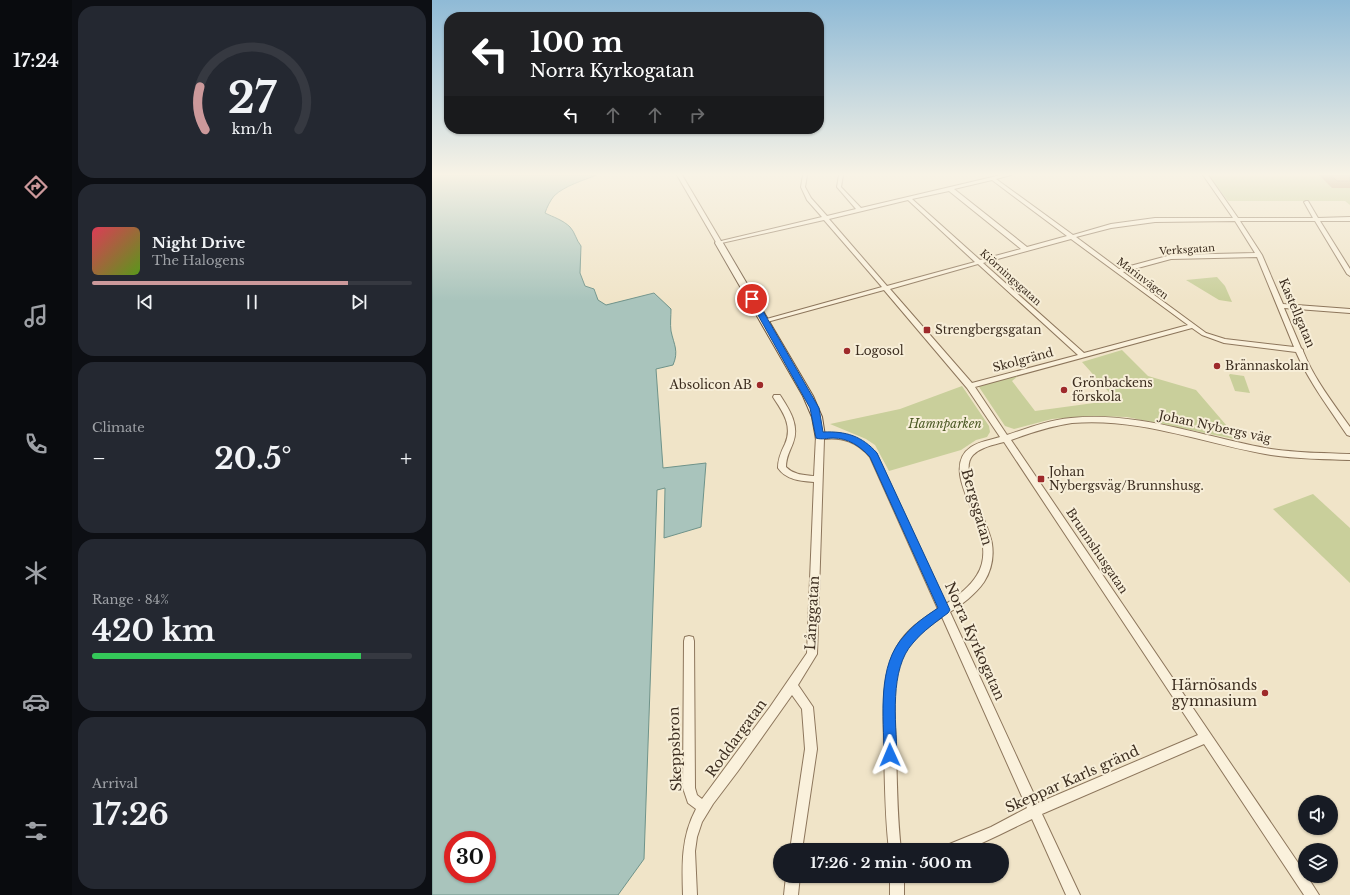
<!DOCTYPE html>
<html lang="en">
<head>
<meta charset="utf-8">
<style>
  :root { --surface:#171b24; --page:#242831; --text:#f1f3f6; --muted:#9ea1a6; --line:#363941; --accent:#cc999b }
  body { margin:0; font-family:"Libre Baskerville",serif; background:var(--page); color:var(--text); height:100vh; display:flex; flex-direction:column; font-size:15px; white-space:nowrap }
  * { box-sizing:border-box; margin:0 }
  p { font-size:13px; color:var(--muted) }
  .icon { flex:none; width:22px; height:22px; fill:none; stroke:currentColor; stroke-width:2; stroke-linecap:round; stroke-linejoin:round }
  .map { position:relative; flex:1; overflow:hidden }
  .panel { display:flex; flex-direction:column; gap:6px; padding:6px; background:#0d0f14; width:360px }
  .panel>* { flex:none }
  .top-card { position:absolute; left:12px; top:12px; width:380px; height:122px; border-radius:16px; box-shadow:0 1px 3px #0004; background:#202124; color:#fff; overflow:hidden }
  .fabs { position:absolute; left:866px; top:795px; display:grid; gap:8px }
  .fabs a { display:grid; place-items:center; width:40px; height:40px; border-radius:50%; background:var(--surface); box-shadow:0 1px 3px #0004; font-size:20px }
  .speed { position:absolute; left:12px; top:831px; display:flex; gap:8px; font-size:20px; font-weight:700; text-align:center }
  .speed>* { display:grid; place-content:center; width:52px; height:52px; border-radius:50%; background:var(--surface); box-shadow:0 1px 3px #0004; line-height:1 }
  .speed .limit { border:6px solid #d22; background:#fff; color:#111 }
  .pin { position:absolute; display:grid; place-items:center; width:34px; height:34px; color:#fff; margin:-17px; border:2px solid #fff; border-radius:50%; box-shadow:0 1px 4px #0007 }
  .me { position:absolute; width:44px; margin:-22px; rotate:359deg; stroke-linejoin:round; filter:drop-shadow(0 0 3px #0008) }
  .turn { display:flex; align-items:center; gap:14px; height:84px; padding:0 20px; font-size:18px }
  .turn .icon { width:52px; height:52px; stroke-width:2.5 }
  .turn b { display:block; font-size:28px; line-height:34px }
  .lanes { display:flex; align-items:center; height:38px; padding:0 20px; background:#0003; justify-content:center; gap:20px; direction:ltr }
  .lanes .off { opacity:.35 }
  .big { font-size:30px; font-weight:700; line-height:1.1 }
  .panel .card { flex:1; display:flex; flex-direction:column; justify-content:center; gap:6px; min-width:0; padding:0 14px; border-radius:16px; background:var(--page) }
  .panel .dial { align-items:center; gap:0 }
  .dial svg { height:104px; overflow:visible; fill:none; stroke:var(--line); stroke-width:7; stroke-linecap:round; text-anchor:middle }
  .dial text { fill:var(--text); stroke:none }
  .song { display:flex; align-items:center; gap:12px }
  .cover { width:48px; height:48px; border-radius:6px; background:linear-gradient(135deg,hsl(350 70% 55%),hsl(90 70% 35%)) }
  .played { height:4px; border-radius:2px; background:linear-gradient(90deg,var(--accent) 80%,var(--line) 80%) }
  .keys { display:flex; justify-content:space-around; direction:ltr }
  .heat { display:flex; justify-content:space-between; align-items:center; font-size:22px; direction:ltr }
  .charge { height:6px; border-radius:3px; background:linear-gradient(90deg,#34c759 84%,var(--line) 0) }
  .trip { position:absolute; left:341px; top:843px; width:236px; height:40px; border-radius:20px; background:var(--surface); box-shadow:0 1px 3px #0004; font-weight:700; line-height:40px; text-align:center }
  main { display:flex; flex:1; min-height:0 }
  .menu { display:flex; flex-direction:column; width:72px; justify-content:space-around; align-items:center; background:#090b0e; color:var(--muted) }
  .menu .icon { width:28px; height:28px }
  .menu .on { color:var(--accent) }
  .menu b { font-size:18px; color:var(--text) }
  .map>svg:first-child { display:block }
</style>
</head>
<body>
<main>
<nav class="menu">
<b>17:24</b>
<svg class="icon on" aria-label="directions" viewBox="0 0 24 24"><path d="M12 3l9 9-9 9-9-9zM9 14v-3h6M13 9l2 2-2 2"/></svg>
<svg class="icon" aria-label="music" viewBox="0 0 24 24"><path d="M9 18V5l10-2v13"/><circle cx="6" cy="18" r="3"/><circle cx="16" cy="16" r="3"/></svg>
<svg class="icon" aria-label="phone" viewBox="0 0 24 24"><path d="M5 4h4l2 5-3 2q2 4 5 5l2-3 5 2v4C11 20 4 13 5 4z"/></svg>
<svg class="icon" aria-label="climate" viewBox="0 0 24 24"><path d="M12 3v18M4 7l16 10M4 17L20 7"/></svg>
<svg class="icon" aria-label="car" viewBox="0 0 24 24"><path d="M5 17H2v-5l4-1 3-4h7l3 4 3 1v5h-3M9 17h6M6 11h13"/><circle cx="7" cy="17" r="2"/><circle cx="17" cy="17" r="2"/></svg>
<svg class="icon" aria-label="filters" viewBox="0 0 24 24"><path d="M4 7h16M4 17h16"/><circle cx="9" cy="7" r="2"/><circle cx="15" cy="17" r="2"/></svg>
</nav>
<section class="panel">
<div class="card dial"><svg viewBox="0 0 100 80">
<path d="M14 69A42 42 0 1 1 86 69"/>
<path d="M14 69A42 42 0 0 1 10 36" stroke="#cc999b"/>
<text x="50" y="56" font-size="32" font-weight="700">27</text>
<text x="50" y="72" font-size="11">km/h</text>
</svg></div>
<div class="card">
<div class="song"><i class="cover"></i><div><b>Night Drive</b><p>The Halogens</p></div></div>
<div class="played"></div>
<div class="keys"><svg class="icon" aria-label="previous" viewBox="0 0 24 24"><path d="M18 5L8 12l10 7zM5 5v14"/></svg><svg class="icon" aria-label="pause" viewBox="0 0 24 24"><path d="M8 5v14M16 5v14"/></svg><svg class="icon" aria-label="next" viewBox="0 0 24 24"><path d="M6 5l10 7-10 7zM19 5v14"/></svg></div>
</div>
<div class="card"><p>Climate</p>
<div class="heat"><a>−</a><b class="big">20.5°</b><a>+</a></div>
</div>
<div class="card"><p>Range · 84%</p><b class="big">420 km</b><div class="charge"></div></div>
<div class="card"><p>Arrival</p><b class="big">17:26</b></div>
</section>
<div class="map">
<svg width="918" height="895" viewBox="0 0 918 895">
  <rect width="100%" height="100%" fill="#f0e4c8"/>
  <g fill="#c9cf9b">
    <polygon points="776,175 918,175 918,205 913,201 796,201"/>
    <polygon points="785,277 793,286 800,302 787,300 754,280"/>
    <polygon points="690,350 716,376 764,390 807,440 695,417 659,416 620,419 582,429 573,426 547,387 549,385 586,376 580,381 603,411 684,400 650,362"/>
    <polygon points="798,374 812,376 818,393 803,391 797,375"/>
    <polygon points="530,386 557,426 558,432 555,437 544,440 529,450 457,471 443,445 434,439 398,424 468,409"/>
    <polygon points="881,494 918,528 918,583 841,509"/>
  </g>
  <path fill="#a9c4bc" stroke="#6f938a" fill-rule="evenodd" d="M 0,175 L 165,175 C 152,180 132,186 122,196 C 118,201 115,207 113,213 C 121,217 131,220 138,227 C 143,232 144,240 149,246 L 148,273 L 153,286 L 162,289 L 166,300 L 174,305 L 222,293 L 239,309 C 239,316 238,324 239,331 C 242,345 247,351 241,365 L 224,369 L 231,468 L 274,463 L 269,527 L 232,538 L 233,488 L 225,490 L 212,859 L 186,895 L 0,895 ZM 21,840 L 55,840 L 55,874 L 21,874 Z"/>
  <g fill="none" stroke-linecap="round" stroke-linejoin="round">
    <defs>
      <g id="street">
        <path d="M 245,175 L 250,175 L 289,241 L 390,217 L 375,200 L 369,187 L 371,175 L 375,175 L 373,187 L 379,198 L 395,216 L 424,209 L 405,187 L 407,175 L 411,175 L 409,187 L 429,208 L 569,175 L 579,175 L 564,179 L 641,235 L 679,224 L 723,218 L 801,218 L 771,175 L 776,175 L 806,218 L 881,218 L 872,202 L 874,201 L 876,201 L 886,218 L 918,217 L 918,221 L 888,221 L 918,269 L 918,276 L 915,274 L 883,221 L 808,221 L 830,255 L 851,304 L 918,309 L 918,313 L 852,308 L 869,348 L 871,350 L 871,351 C 882,379 901,403 918,427 L 918,436 L 915,435 C 897,408 877,382 864,352 L 792,343 L 770,335 L 760,328 L 543,387 L 575,435 C 596,428 617,420 639,418 C 708,411 773,438 839,449 C 865,453 892,453 918,454 L 918,460 C 892,459 865,459 839,455 C 773,444 708,417 640,423 C 619,426 598,433 579,440 L 873,873 L 873,876 L 875,876 L 887,895 L 872,895 L 772,744 L 610,814 L 648,895 L 634,895 L 600,819 L 567,835 L 535,850 L 514,850 L 515,845 L 559,827 L 595,808 L 510,617 C 494,628 478,640 470,658 C 458,685 463,718 464,746 C 465,781 465,815 469,850 L 457,850 C 453,817 453,783 452,750 C 452,715 448,677 466,645 C 475,629 491,619 506,609 L 438,457 C 425,442 411,437 392,439 L 385,654 L 366,685 L 381,707 L 385,749 L 370,850 L 358,850 L 373,749 L 370,709 L 360,695 L 306,771 L 281,804 L 270,822 L 265,837 L 263,851 L 265,895 L 251,895 C 250,865 249,837 264,809 L 256,803 L 251,788 L 252,641 L 253,637 L 257,636 L 261,637 L 262,641 L 263,788 L 265,795 L 270,799 L 338,707 L 375,653 L 382,482 C 369,481 354,480 346,468 C 346,459 349,452 353,444 C 361,426 351,412 341,397 L 342,395 L 348,395 C 357,409 368,425 361,443 C 358,451 354,457 354,467 C 362,475 372,475 382,476 L 384,436 C 387,433 391,433 396,433 C 415,432 430,439 444,453 L 514,604 C 525,596 538,587 545,575 C 554,561 552,543 547,528 C 541,506 512,465 539,447 C 548,441 559,440 568,437 L 535,388 L 452,290 L 335,322 L 331,322 L 331,320 L 450,287 L 392,220 L 285,244 ZM 560,180 L 635,236 L 595,247 L 522,189 ZM 517,191 L 589,249 L 548,260 L 480,199 ZM 476,200 L 543,262 L 455,286 L 397,219 ZM 803,221 L 823,253 L 739,255 L 687,269 L 644,237 L 679,228 L 723,222 ZM 639,239 L 756,325 L 652,353 L 551,263 ZM 825,257 L 862,347 L 793,339 L 774,333 L 691,272 L 739,259 ZM 546,264 L 646,355 L 540,383 L 458,289 ZM 572,442 L 766,735 L 606,803 L 518,612 C 530,604 543,595 552,582 C 559,571 562,557 560,544 C 557,523 525,471 541,455 C 549,447 561,445 572,442 Z"/>
        <polygon points="354,876 368,876 366,895 352,895"/>
        <rect x="458" y="876" width="14" height="19"/>
      </g>
      <polygon id="secondary" points="284,241 290,241 291,243 381,396 390,417 393,436 392,439 384,439 380,417 371,396 283,243"/>
    </defs>
    <use href="#street" stroke="#8d765c" stroke-width="2"/>
    <use href="#secondary" stroke="#6f573f" stroke-width="2"/>
    <use href="#street" fill="#faf1dc" fill-rule="evenodd"/>
    <use href="#secondary" fill="#faf1dc" fill-rule="evenodd"/>
  </g>
  <polygon fill="#b2896c" points="887,175 918,175 918,188 900,188"/>
  <polygon fill="#cf9f7d" stroke="#916f58" points="899,175 918,175 918,181 905,181"/>
  <linearGradient id="sky" x2="0" y2="1"><stop stop-color="#8fbad6"/><stop offset="0.58" stop-color="#f8f3e6"/><stop offset="1" stop-color="#f8f3e6" stop-opacity="0"/></linearGradient>
  <rect width="918" height="301" fill="url(#sky)"/>
  <path fill="#1a73e8" stroke="#114b97" d="M 320,297 L 324,299 L 387,408 L 391,432 C 414,431 430,436 445,453 L 518,610 L 516,613 C 504,622 491,631 481,643 C 457,669 464,722 465,755 L 463,760 L 458,762 L 454,760 L 452,755 C 452,717 444,665 473,635 C 482,624 494,616 506,608 L 438,457 C 428,446 416,438 401,438 C 395,438 390,440 384,438 L 378,408 L 317,299 Z"/>
  <g fill="#9e2a2b" stroke="#f7eed8" stroke-width="1.5">
    <rect x="491" y="326" width="8" height="8" rx="2"/>
    <circle cx="415" cy="351" r="4"/>
    <circle cx="785" cy="366" r="4"/>
    <circle cx="328" cy="385" r="4"/>
    <circle cx="632" cy="390" r="4"/>
    <rect x="605" y="475" width="8" height="8" rx="2"/>
    <circle cx="833" cy="693" r="4"/>
  </g>
  <g text-anchor="middle" stroke-width="4" stroke-linejoin="round" paint-order="stroke">
    <g font-size="10" fill="#3d2e20" stroke="#f7eed8">
      <text transform="translate(755 249) rotate(-4)" y="4">Verksgatan</text>
      <text transform="translate(579 277) rotate(42)" y="4">Kiörningsgatan</text>
      <text transform="translate(711 278) rotate(37)" y="4">Marinvägen</text>
    </g>
    <g font-size="12" fill="#3d2e20" stroke="#f7eed8">
      <text transform="translate(865 313) rotate(67)" y="4">Kastellgatan</text>
      <text transform="translate(591 360) rotate(-15)" y="4">Skolgränd</text>
      <text transform="translate(783 427) rotate(12)" y="4">Johan Nybergs väg</text>
      <text transform="translate(665 551) rotate(56)" y="4">Brunnshusgatan</text>
    </g>
    <g font-size="12" fill="#3d2e20" stroke="#f7eed8" text-anchor="start">
      <text x="503" y="334">Strengbergsgatan</text>
      <text x="423" y="355">Logosol</text>
      <text x="793" y="370">Brännaskolan</text>
      <text x="640" y="387">Grönbackens<tspan x="640" dy="14">förskola</tspan></text>
      <text x="320" y="389" text-anchor="end">Absolicon AB</text>
      <text x="617" y="476">Johan<tspan x="617" dy="14">Nybergsväg/Brunnshusg.</tspan></text>
    </g>
    <g font-size="12" font-style="italic" fill="#4d5a26" stroke="#f7eed8">
      <text x="513" y="428">Hamnparken</text>
    </g>
    <g font-size="14" fill="#3d2e20" stroke="#f7eed8">
      <text transform="translate(545 507) rotate(74)" y="5">Bergsgatan</text>
      <text transform="translate(380 613) rotate(-87)" y="5">Långgatan</text>
      <text transform="translate(543 641) rotate(66)" y="5">Norra Kyrkogatan</text>
      <text transform="translate(304 738) rotate(-54)" y="5">Roddargatan</text>
      <text transform="translate(243 749) rotate(-92)" y="5">Skeppsbron</text>
      <text transform="translate(640 779) rotate(-24)" y="5">Skeppar Karls gränd</text>
    </g>
    <g font-size="14" fill="#3d2e20" stroke="#f7eed8" text-anchor="end">
      <text x="825" y="690">Härnösands<tspan x="825" dy="16">gymnasium</tspan></text>
    </g>
  </g>
</svg>
<div class="fabs">
<a><svg class="icon" aria-label="sound" viewBox="0 0 24 24"><path d="M4 9h4l5-4v14l-5-4H4zM17 9q2 3 0 6"/></svg></a>
<a><svg class="icon" aria-label="layers" viewBox="0 0 24 24"><path d="M12 4l9 5-9 5-9-5zM3 14l9 5 9-5"/></svg></a>
</div>
<div class="speed"><div class="limit">30</div></div>
<div class="pin" style="left:320px;top:299px;background:#d93025"><svg class="icon" aria-label="arrive" viewBox="0 0 24 24"><path d="M6 21V4h12l-3 4 3 4H6"/></svg></div>
<svg class="me" style="left:458px;top:755px" viewBox="-20 -20 40 40"><path d="M0-17L14 15 0 8-14 15z" fill="#1a73e8" stroke="#fff" stroke-width="4"/></svg>
<div class="trip">17:26 · 2 min · 500 m</div>
<div class="top-card">
<div class="turn"><svg class="icon" aria-label="left" viewBox="0 0 24 24"><path d="M17 20v-9H6M10 6l-5 5 5 5"/></svg><div><b>100 m</b>Norra Kyrkogatan</div></div>
<div class="lanes"><svg class="icon" aria-label="left" viewBox="0 0 24 24"><path d="M17 20v-9H6M10 6l-5 5 5 5"/></svg><svg class="icon off" aria-label="ahead" viewBox="0 0 24 24"><path d="M12 20V5M6 11l6-6 6 6"/></svg><svg class="icon off" aria-label="ahead" viewBox="0 0 24 24"><path d="M12 20V5M6 11l6-6 6 6"/></svg><svg class="icon off" aria-label="right" viewBox="0 0 24 24"><path d="M7 20v-9h11M14 6l5 5-5 5"/></svg></div>
</div>
</div>
</main>
</body>
</html>
